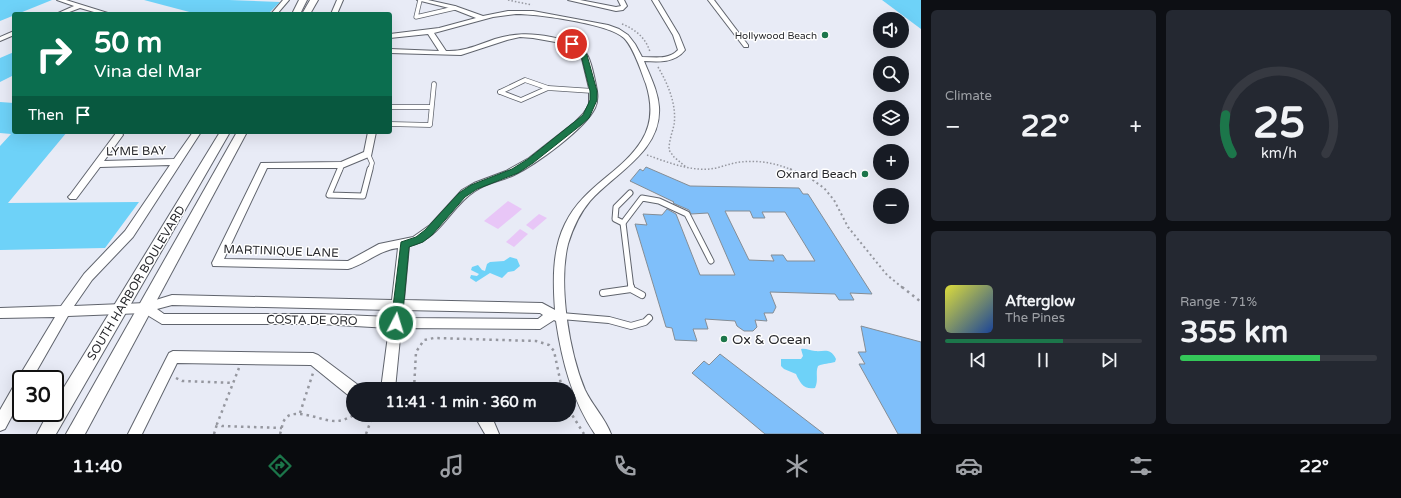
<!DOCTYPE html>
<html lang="en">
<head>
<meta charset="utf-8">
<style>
  :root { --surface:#171b24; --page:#242831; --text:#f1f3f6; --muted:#9ea1a6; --line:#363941; --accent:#1c764a }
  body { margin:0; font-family:"Varela Round",sans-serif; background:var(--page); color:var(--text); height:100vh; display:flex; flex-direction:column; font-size:15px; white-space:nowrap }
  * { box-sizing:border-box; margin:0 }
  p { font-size:13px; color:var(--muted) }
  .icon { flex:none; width:22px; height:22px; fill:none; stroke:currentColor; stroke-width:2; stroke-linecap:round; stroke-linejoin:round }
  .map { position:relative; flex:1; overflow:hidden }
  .drawer { display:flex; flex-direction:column; gap:10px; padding:10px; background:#0d0f14; width:480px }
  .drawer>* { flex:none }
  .guide { position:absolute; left:12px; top:12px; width:380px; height:122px; border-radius:4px; box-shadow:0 4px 16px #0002; background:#0b6e4f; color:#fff; overflow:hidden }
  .tools { position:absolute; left:873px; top:12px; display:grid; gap:8px }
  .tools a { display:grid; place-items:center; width:36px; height:36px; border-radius:50%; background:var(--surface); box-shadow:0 4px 16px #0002; font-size:20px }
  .speed { position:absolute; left:12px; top:370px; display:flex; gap:8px; font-size:20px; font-weight:700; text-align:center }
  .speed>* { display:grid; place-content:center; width:52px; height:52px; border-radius:50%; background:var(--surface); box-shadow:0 4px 16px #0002; line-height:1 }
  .speed .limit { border:2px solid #111; border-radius:6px; background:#fff; color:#111 }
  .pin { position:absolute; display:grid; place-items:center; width:34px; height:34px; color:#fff; margin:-17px; border:2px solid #fff; border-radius:50%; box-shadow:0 1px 4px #0007 }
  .me { position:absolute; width:44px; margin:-22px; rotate:5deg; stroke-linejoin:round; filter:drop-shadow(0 0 3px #0008) }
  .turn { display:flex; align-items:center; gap:14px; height:84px; padding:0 16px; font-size:18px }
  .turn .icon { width:52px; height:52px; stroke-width:2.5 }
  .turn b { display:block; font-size:28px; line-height:34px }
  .then { display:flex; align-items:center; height:38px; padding:0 16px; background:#0003; gap:8px; font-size:15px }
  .big { font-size:30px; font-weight:700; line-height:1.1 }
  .drawer .tile { flex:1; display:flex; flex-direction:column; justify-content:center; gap:6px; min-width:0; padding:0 14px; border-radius:6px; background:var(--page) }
  .drawer .dial { align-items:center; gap:0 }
  .dial svg { height:104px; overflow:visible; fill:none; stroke:var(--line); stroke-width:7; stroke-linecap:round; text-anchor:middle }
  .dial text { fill:var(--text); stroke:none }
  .song { display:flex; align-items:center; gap:12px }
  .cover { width:48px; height:48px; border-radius:6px; background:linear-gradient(135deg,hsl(60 70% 55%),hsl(220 70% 35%)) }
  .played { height:4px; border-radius:2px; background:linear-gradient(90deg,var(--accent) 60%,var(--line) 60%) }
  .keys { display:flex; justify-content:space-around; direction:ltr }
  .heat { display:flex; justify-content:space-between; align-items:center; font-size:22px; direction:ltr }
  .charge { height:6px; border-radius:3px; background:linear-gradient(90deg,#34c759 71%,var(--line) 0) }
  .drawer .tiles { flex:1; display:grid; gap:10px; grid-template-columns:repeat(2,1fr) }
  .trip { position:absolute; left:346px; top:382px; width:230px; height:40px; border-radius:20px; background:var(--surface); box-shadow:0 4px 16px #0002; font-weight:700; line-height:40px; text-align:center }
  .tab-bar { display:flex; height:64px; justify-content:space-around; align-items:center; background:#090b0e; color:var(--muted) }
  .tab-bar .icon { width:28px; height:28px }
  .tab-bar .selected { color:var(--accent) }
  .tab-bar b { font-size:18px; color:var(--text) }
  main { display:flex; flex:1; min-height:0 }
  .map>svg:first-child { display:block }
</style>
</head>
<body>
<main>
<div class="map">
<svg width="921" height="434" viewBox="0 0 921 434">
  <rect width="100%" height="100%" fill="#e8ebf6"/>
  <g fill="#e8c6f7">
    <polygon points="508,201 522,209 498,229 484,221"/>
    <polygon points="539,214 547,218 533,230 526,225"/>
    <polygon points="520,229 528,234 514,247 506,242"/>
  </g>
  <g fill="#6ed2f8">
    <polygon points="0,0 52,0 0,21"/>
    <polygon points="144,0 229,0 280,2 268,14 197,14"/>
    <polygon points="882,0 921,0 921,29"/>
    <polygon points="14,52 14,75 0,82 0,58"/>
    <polygon points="0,102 14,103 14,132 67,132 8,203 139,202 105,248 0,250 0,146 11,134 0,133"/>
    <polygon points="510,257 517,259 520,266 514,271 508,272 502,278 490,273 476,282 470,278 471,275 477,276 479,274 471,270 472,267 478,265 482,270 485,271 487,264 490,262 504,261"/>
    <path d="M 801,349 C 806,348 810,351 815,351 C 824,352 830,347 836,359 L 835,362 C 829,364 824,363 818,366 C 815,373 819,380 815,388 C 804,390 800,383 796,374 L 784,369 L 781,366 L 781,359 L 801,359 L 803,356 Z"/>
  </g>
  <g fill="#7fbffa" stroke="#858d95" fill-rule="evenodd">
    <path d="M 646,167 L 690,186 L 799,188 L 803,194 L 808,194 L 872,294 L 850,293 L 854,300 L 839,300 L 835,294 L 770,292 L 776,307 L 773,313 L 764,313 L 767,321 L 755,320 L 757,327 L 753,331 L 744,331 L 737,326 L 735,321 L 705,319 L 708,329 L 693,329 L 697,341 L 675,340 L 672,328 L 666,327 L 635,224 L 647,225 L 643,214 L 662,215 L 667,209 L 676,214 L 700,275 L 735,275 L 708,213 L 691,214 L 689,210 L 673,203 L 674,202 L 630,181 L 640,169 L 643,171 ZM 725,211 L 750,211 L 753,218 L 765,218 L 762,212 L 785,212 L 815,261 L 787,261 L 783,255 L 771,255 L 774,261 L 749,260 Z"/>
    <polygon points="861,326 921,342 921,434 898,434 859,364 865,364 858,352 866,352"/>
    <polygon points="720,354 824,434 765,434 692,373 704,361 709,365"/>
  </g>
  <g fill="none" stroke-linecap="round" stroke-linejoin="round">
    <defs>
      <polyline id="lane-far3" points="420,0 416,17 455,8"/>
      <g id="lane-far2">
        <polyline points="500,92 521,100 548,88 593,91"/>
        <polyline points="500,92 525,80 548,88"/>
        <polyline points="390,107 431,107"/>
        <polyline points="390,124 430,125 434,84"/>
        <polyline points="368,154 372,163 370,170"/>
        <polyline points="340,170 342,165"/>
      </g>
      <g id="lane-far1">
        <polyline points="340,169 329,195 363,196 370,169"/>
        <polyline points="623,223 615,219 616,207 630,193"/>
        <polyline points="631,288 623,223 642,198 659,201 687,214 711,261"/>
      </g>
      <g id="lane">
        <polyline points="631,287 631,289"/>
        <polyline points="603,293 631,289 642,295"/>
        <polyline points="561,316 609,320 631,326 645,322 649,318"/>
      </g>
      <g id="street">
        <polygon points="57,0 66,0 111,14 101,14 80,8 64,14 56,14 74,6"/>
        <polygon points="283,0 289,0 277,14 271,14"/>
        <polygon points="337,0 343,0 337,14 331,14"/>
        <path d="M 417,0 L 428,0 L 455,6 L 483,16 L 508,11 L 533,11 L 608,25 L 619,29 L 628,35 L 635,44 L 642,57 C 655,57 669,60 678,50 L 673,35 L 652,0 L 658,0 L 679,35 L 685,50 C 675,63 659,62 644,61 C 650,76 658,91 659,107 C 662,151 615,173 590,201 C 579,214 573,228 568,244 C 558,284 569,352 585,390 C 592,405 605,418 611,434 L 595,434 C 572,400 562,361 556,321 L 554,320 L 540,329 L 401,328 L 395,389 L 381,389 L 389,328 L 321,324 L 162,324 L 144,313 L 68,316 L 32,379 L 21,379 L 21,399 L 5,429 L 0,431 L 0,410 L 16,382 L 19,380 L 20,375 L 55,317 L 0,318 L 0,308 L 61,306 L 84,274 L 125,231 L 170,165 L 100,167 L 76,199 L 70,199 L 68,197 L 70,195 L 116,133 L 122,133 L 123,135 L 104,161 L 174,159 L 193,132 L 201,132 L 133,237 L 92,280 L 74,306 L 146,303 L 172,295 L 392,300 L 398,248 C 379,250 366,264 348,269 L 213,266 L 212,263 L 261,163 L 341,162 L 364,152 L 368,132 L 376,132 L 371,156 L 342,168 L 267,168 L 224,259 L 348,261 L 379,244 L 413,237 L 430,225 L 462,190 L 474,183 L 506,171 L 529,158 L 575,122 L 583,114 L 589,105 L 589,88 L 582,59 L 576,49 L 561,43 L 533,38 L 520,37 L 507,40 L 461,55 L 390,53 L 390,49 L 439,51 L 428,34 L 390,38 L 390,34 L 439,28 L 476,18 L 453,9 ZM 516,14 C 538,14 610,24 624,38 C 634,48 641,71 646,84 C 652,103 653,122 642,140 C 622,173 584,185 565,224 C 552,250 553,282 555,310 L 542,303 L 404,300 L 409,246 C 440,240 450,207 475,191 C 486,183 501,181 514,175 C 535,165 585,129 595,108 C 600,98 596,86 594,76 C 591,63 588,49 575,43 C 568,40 559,39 551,37 C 531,33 515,33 495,39 C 478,45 463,52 446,51 L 434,33 L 493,17 ZM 172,305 L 391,310 L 390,317 L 321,314 L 164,314 L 157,309 ZM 403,310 L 540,313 L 543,315 L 538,319 L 402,318 Z"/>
        <polygon points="568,0 580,0 616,7 621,6 618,0 624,0 627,6 623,10 616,11"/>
        <polygon points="708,0 714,0 748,45 748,47 744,47"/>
        <polygon points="14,31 14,35 0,41 0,37"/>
        <polygon points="173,351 313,353 318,355 358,385 359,389 353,389 353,396 348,395 311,365 177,363 142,434 128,434 169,353"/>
        <polygon points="474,415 491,415 499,434 485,434"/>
      </g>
      <g id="secondary">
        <polygon points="299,0 307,0 300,14 292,14"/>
        <polygon points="310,0 318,0 310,14 302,14"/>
        <polygon points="220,132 230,132 56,434 37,434 48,413 55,413 55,402"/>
        <polygon points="237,132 247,132 85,434 66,434"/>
      </g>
    </defs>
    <use href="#lane-far3" stroke="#60646d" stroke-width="5"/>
    <use href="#lane-far2" stroke="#60646d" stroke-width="5.5"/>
    <use href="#lane-far1" stroke="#60646d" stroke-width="7"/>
    <use href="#lane" stroke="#60646d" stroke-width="8"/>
    <use href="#street" stroke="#60646d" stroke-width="2"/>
    <use href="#secondary" stroke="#60646d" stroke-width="2"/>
    <g stroke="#95979f" stroke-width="1.5" stroke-dasharray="1.5 2" stroke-linecap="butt">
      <polyline points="508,0 532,5"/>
      <path d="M 622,24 C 635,29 646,38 650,52"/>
      <path d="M 658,67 C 668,84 677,105 674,125 C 672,133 669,141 669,150 L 674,157 L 686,167"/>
      <path d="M 647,155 C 667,162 689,171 710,169 C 720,168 730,163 741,162 C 758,160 776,163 792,170"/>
    </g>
    <polyline stroke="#95979f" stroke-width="2" stroke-dasharray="2 3" stroke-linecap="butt" points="790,169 810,178 824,188 834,200 848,227 887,275 903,288"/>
    <g stroke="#95979f" stroke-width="2.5" stroke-dasharray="2.5 4" stroke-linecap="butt">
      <polyline points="902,287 921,302"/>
      <polyline points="239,368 217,424 222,426 282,428"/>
      <polyline points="176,378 182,381 233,383"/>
      <polyline points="414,389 416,352 424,340 434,338 536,341 549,345 554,351 562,389"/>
      <polyline points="569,410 584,434"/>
      <polyline points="300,413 313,373"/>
      <polyline points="214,434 217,424"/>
      <path d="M 280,434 C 282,429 282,423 285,419 C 294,406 323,422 336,421 C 343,421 348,418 354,415"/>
      <polyline points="366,434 373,415"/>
    </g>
    <use href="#lane-far3" stroke="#fff" stroke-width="3.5"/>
    <use href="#lane-far2" stroke="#fff" stroke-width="4"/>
    <use href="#lane-far1" stroke="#fff" stroke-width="5"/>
    <use href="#lane" stroke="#fff" stroke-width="6"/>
    <use href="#street" fill="#fff" fill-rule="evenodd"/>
    <use href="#secondary" fill="#fff" fill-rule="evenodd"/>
  </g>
  <polygon fill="#1c764a" stroke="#124d30" points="572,42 580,46 587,55 597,91 597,100 589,118 581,125 533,163 518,173 477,189 465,197 432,235 423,242 409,247 402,323 400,326 396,327 393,326 391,323 401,242 416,237 425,230 459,193 471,185 512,169 528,159 583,115 590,100 590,91 581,55 569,44"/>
  <g fill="#1c764a" stroke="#fff" stroke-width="1.5">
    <circle cx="825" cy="35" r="4"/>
    <circle cx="865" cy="174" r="4"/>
    <circle cx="724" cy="339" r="4"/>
  </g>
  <g text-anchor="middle" stroke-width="3" stroke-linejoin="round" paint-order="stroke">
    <g font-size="10" fill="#28292d" stroke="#fff" text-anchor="end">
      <text x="817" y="39">Hollywood Beach</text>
    </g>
    <g font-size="12" fill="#28292d" stroke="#fff">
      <text transform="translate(136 151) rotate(-1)" y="4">LYME BAY</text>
      <text transform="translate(281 251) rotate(2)" y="4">MARTINIQUE LANE</text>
      <text transform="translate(136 283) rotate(-59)" y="4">SOUTH HARBOR BOULEVARD</text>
      <text transform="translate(312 320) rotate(1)" y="4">COSTA DE ORO</text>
    </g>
    <g font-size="12" fill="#28292d" stroke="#fff" text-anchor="end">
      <text x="857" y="178">Oxnard Beach</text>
    </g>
    <g font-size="14" fill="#28292d" stroke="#fff" text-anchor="start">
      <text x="732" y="344">Ox &amp; Ocean</text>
    </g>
  </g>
</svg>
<div class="tools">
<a><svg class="icon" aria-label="sound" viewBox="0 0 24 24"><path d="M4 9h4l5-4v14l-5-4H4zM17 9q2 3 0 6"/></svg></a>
<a><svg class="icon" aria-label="search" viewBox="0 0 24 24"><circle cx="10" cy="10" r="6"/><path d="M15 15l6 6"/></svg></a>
<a><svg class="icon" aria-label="layers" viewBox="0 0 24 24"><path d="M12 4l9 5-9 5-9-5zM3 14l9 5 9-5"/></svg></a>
<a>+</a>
<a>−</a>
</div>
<div class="speed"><div class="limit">30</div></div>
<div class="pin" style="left:572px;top:44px;background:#d93025"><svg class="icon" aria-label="arrive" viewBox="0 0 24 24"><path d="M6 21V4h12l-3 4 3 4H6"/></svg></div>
<svg class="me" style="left:396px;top:323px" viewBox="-20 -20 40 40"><circle r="17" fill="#1c764a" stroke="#fff" stroke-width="3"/><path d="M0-11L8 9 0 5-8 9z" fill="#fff"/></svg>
<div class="trip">11:41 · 1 min · 360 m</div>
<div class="guide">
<div class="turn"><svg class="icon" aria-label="right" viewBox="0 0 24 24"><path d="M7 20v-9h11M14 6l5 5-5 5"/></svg><div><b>50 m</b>Vina del Mar</div></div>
<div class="then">Then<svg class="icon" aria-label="arrive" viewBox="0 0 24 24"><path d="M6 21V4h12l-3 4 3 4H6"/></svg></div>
</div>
</div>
<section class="drawer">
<div class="tiles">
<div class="tile"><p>Climate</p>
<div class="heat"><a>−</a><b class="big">22°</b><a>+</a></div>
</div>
<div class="tile dial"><svg viewBox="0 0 100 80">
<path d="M14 69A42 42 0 1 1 86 69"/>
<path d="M14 69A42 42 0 0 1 9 39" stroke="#1c764a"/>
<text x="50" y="56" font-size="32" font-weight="700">25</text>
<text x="50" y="72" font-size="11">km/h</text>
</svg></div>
<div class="tile">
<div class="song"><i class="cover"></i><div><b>Afterglow</b><p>The Pines</p></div></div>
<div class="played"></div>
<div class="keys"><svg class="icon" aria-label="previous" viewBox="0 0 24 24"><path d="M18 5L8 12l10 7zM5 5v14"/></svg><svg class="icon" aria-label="pause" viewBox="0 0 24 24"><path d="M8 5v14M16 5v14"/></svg><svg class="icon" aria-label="next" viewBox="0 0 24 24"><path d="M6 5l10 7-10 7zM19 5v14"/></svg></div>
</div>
<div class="tile"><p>Range · 71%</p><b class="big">355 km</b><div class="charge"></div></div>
</div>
</section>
</main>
<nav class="tab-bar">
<b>11:40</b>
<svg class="icon selected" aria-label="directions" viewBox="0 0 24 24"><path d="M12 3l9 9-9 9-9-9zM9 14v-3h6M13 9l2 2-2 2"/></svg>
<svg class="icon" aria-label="music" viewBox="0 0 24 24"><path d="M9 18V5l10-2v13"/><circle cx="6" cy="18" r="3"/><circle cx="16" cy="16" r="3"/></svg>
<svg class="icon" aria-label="phone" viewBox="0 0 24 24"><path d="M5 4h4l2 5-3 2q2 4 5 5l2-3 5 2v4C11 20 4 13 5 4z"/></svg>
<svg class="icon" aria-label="climate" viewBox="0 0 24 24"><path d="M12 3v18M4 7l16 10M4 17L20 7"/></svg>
<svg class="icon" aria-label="car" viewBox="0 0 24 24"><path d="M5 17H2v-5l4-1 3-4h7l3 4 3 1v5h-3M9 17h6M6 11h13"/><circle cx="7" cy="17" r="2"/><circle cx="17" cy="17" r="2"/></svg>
<svg class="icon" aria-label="filters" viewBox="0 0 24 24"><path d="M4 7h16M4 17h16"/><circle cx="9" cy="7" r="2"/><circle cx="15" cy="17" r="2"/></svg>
<b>22°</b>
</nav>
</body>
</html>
